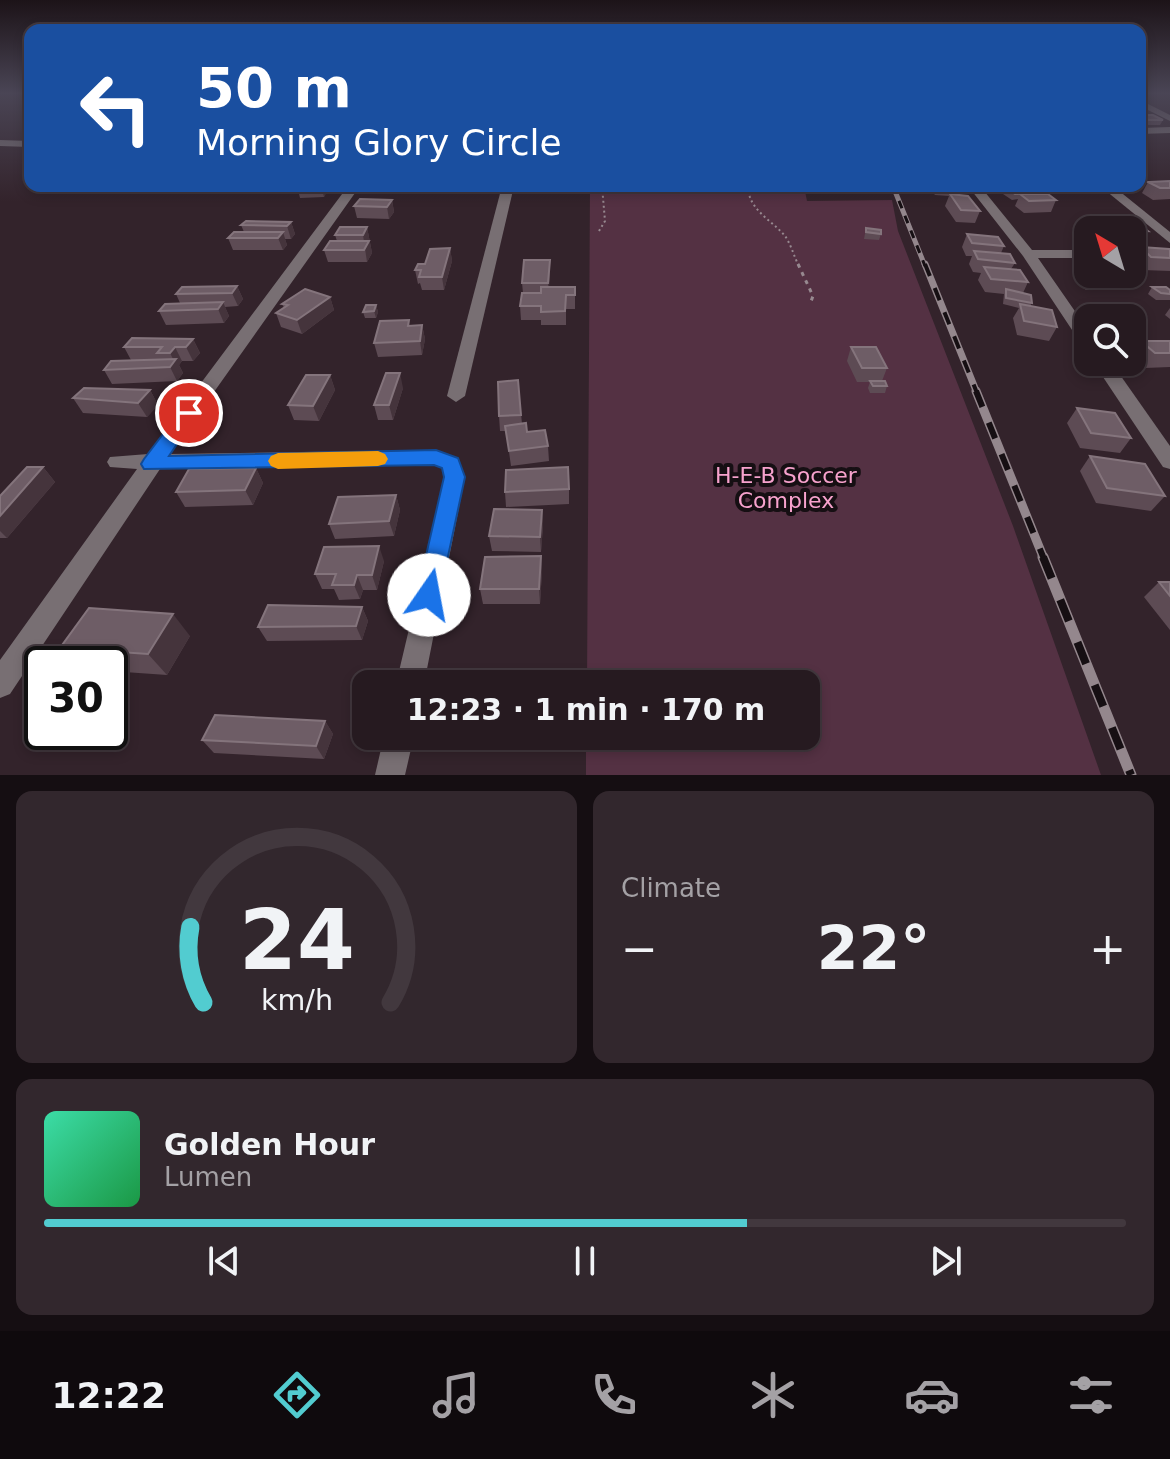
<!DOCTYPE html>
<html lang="en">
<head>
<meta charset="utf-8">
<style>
  :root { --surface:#261a20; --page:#32272d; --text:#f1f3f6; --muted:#a4a1a5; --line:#42383e; --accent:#52ccd0 }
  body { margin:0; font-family:"DejaVu Sans",sans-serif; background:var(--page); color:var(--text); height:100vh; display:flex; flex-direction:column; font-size:30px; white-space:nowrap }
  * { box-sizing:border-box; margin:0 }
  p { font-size:26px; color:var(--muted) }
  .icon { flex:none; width:44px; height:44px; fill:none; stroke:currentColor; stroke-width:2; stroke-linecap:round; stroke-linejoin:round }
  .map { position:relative; height:775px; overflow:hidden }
  .drawer { display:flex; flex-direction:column; gap:16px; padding:16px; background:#150e12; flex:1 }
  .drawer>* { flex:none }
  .hud { position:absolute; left:24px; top:24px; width:1122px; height:168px; border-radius:16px; box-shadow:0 4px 12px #0003,0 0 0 2px var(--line); background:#1a4fa0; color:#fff; overflow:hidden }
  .needle { width:52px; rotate:322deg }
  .tools { position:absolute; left:1074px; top:216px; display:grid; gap:16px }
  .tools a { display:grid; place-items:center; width:72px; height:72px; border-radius:16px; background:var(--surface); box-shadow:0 4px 12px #0003,0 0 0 2px var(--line); font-size:40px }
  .speed { position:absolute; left:24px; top:646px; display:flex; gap:16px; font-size:40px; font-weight:700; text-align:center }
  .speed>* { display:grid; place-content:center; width:104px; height:104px; border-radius:50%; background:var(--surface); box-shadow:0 4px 12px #0003,0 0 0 2px var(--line); line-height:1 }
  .speed .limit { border:4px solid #111; border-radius:12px; background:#fff; color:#111 }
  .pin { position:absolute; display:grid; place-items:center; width:68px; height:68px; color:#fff; margin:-34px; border:4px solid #fff; border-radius:50%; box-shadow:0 2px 8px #0007 }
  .me { position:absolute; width:88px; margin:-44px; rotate:12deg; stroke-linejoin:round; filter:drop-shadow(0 0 6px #0008) }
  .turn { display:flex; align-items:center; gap:28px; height:168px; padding:0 40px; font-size:36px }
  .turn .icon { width:104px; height:104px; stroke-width:2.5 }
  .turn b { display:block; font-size:56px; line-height:68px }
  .big { font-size:60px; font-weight:700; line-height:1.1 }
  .drawer .widget { flex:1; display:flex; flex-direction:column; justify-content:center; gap:12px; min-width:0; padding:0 28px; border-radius:16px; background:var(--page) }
  .drawer .dial { align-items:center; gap:0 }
  .dial svg { height:208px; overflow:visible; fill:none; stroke:var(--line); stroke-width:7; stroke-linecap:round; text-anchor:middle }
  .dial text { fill:var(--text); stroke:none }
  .song { display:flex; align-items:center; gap:24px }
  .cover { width:96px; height:96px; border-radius:12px; background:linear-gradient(135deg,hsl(160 70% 55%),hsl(140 70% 35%)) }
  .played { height:8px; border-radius:4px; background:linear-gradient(90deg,var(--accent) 65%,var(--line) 65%) }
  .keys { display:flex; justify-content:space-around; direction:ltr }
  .heat { display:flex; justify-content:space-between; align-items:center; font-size:44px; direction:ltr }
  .drawer .tiles { flex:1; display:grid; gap:16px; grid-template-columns:1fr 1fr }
  .widget:last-child { grid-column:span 2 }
  .trip { position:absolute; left:352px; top:670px; width:468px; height:80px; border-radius:16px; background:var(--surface); box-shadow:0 4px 12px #0003,0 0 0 2px var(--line); font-weight:700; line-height:80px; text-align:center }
  .tabs { display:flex; height:128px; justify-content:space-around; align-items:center; background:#0f0a0d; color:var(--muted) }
  .tabs .icon { width:56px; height:56px }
  .tabs .active { color:var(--accent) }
  .tabs b { font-size:36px; color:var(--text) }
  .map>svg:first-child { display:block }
</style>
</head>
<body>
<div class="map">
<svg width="1170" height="775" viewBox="0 0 1170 775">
  <rect width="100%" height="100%" fill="#33232b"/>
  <polygon fill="#543143" points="590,186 804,186 807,201 892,200 898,231 1013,526 1101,775 586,775 586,736 806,736 806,684 587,684"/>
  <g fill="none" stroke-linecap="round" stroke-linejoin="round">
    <g stroke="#978990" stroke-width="2" stroke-dasharray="2 3" stroke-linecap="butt">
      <path d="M 748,186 C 748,210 772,220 785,236 C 791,244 794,257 799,266"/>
      <polyline points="599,231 605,221 602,186"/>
    </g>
    <polyline stroke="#978990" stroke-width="3" stroke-dasharray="4 5" stroke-linecap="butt" points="798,264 813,296 810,304"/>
    <g fill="#786f73" fill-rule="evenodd">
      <polygon points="1140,100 1170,115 1170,121 1140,106"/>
      <polygon points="1170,127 1170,133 1140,134 1140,128"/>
      <polygon points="0,140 30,141 30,147 0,146"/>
      <polygon points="348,186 360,186 170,454 436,450 458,458 465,477 424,684 396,684 445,477 442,468 434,464 160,469 10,694 0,698 0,660 137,469 110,467 107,462 110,457 148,454"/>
      <polygon points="502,186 514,186 465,396 456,402 447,396"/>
      <polygon points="968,186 980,186 1032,250 1088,250 1088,258 1038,258 1088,330 1088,347 1082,345 1023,256"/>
      <polygon points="1100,186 1113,186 1170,232 1170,243"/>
      <polygon points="1170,248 1170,256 1132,257 1132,249"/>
      <polygon points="1093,362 1111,362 1170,446 1170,469 1163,467"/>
      <polygon points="384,736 414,736 405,775 375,775"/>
    </g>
    <defs>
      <polyline id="rail-far3" points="893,186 925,266"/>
      <polyline id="rail-far2" points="925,264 977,393"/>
      <polyline id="rail-far1" points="976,391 1044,559"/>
      <polyline id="rail" points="1043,557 1131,775"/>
    </defs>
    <use href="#rail-far3" stroke="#94878d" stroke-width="5"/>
    <use href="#rail-far2" stroke="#94878d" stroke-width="7"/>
    <use href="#rail-far1" stroke="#94878d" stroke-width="9"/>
    <use href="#rail" stroke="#94878d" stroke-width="11"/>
    <use href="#rail-far3" stroke="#160f13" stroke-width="3" stroke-dasharray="8" stroke-linecap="butt"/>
    <use href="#rail-far2" stroke="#160f13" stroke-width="4" stroke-dasharray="13" stroke-linecap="butt"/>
    <use href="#rail-far1" stroke="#160f13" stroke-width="6" stroke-dasharray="17" stroke-linecap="butt"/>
    <use href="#rail" stroke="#160f13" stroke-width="8" stroke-dasharray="23" stroke-linecap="butt"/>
  </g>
  <g fill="#5d4b54">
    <polygon points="1140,115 1163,120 1160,125 1146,125 1140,122"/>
    <polygon points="1140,169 1147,174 1144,179 1140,179"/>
    <polygon points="1170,181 1170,199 1153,200 1142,193 1148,182"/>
    <polygon points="297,186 324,186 326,193 324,197 300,198"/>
    <polygon points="372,186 404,186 400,193 374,193"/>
    <polygon points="928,186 964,186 960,195 980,211 975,223 956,222 945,206 949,196 935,195"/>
    <polygon points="1006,188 1056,200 1051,212 1024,213 1015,206 1018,199 1012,200 1003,194"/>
    <polygon points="392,200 394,212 389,219 357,218 354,206"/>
    <polygon points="291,222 295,234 291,239 285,239 287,245 283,250 233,250 228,238 244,232 241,225"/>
    <polygon points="1117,222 1148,231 1144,238 1132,237 1132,230 1093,230 1092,229 1095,223 1114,227"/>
    <polygon points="367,227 372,253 367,262 328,262 324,250 337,241 335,235"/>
    <polygon points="866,228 881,234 879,240 864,239"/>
    <polygon points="967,234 1004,246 1001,253 1015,263 1011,269 1028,282 1023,293 1032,303 1030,306 1057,327 1049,341 1017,335 1013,318 1019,308 1003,304 1004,294 985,292 978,280 981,273 973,272 969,264 972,256 966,256 962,247"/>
    <polygon points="1141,247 1170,250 1170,271 1143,270 1139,266 1132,266 1132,253 1136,254"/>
    <polygon points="450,248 452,261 444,290 422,290 420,283 418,284 415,270"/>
    <polygon points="1083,267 1088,267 1088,274 1126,274 1128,276 1120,289 1086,290 1075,281"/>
    <polygon points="550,273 549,287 575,287 575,309 566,309 566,325 541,325 541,320 521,320 520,306 523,293 522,283"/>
    <polygon points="237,286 243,299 238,306 225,307 229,316 224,323 166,325 159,311 180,303 176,294"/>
    <polygon points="1152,287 1170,290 1170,300 1156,300 1148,294"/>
    <polygon points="330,297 334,310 302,334 281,327 276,313 284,308 282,304"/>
    <polygon points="376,305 378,312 376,318 365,318 363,312"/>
    <polygon points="1170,308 1170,319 1165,315"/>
    <polygon points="422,325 425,339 422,355 378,357 374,343"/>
    <polygon points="193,339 200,353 193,361 182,361 179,365 183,373 177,381 112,384 104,370 131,360 124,347"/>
    <polygon points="1141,341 1170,341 1170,367 1145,368 1132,356 1132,354"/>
    <polygon points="851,347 887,368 882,381 887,386 885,393 870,393 868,388 870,382 857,382 847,361"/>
    <polygon points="330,375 335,390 319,421 294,420 288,405"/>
    <polygon points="518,380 522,424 527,432 548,446 549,461 511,466 506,431 500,431 499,416"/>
    <polygon points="403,388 393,420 378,420 374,405"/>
    <polygon points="150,390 158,405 147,417 83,413 73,398"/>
    <polygon points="1077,408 1131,438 1120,453 1080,448 1067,423"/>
    <polygon points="1090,456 1165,496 1151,511 1096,503 1080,471"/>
    <polygon points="43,467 55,482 7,538 0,538 0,496"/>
    <polygon points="256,468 263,483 253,505 185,507 176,492"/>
    <polygon points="569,489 569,504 506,507 505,492"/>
    <polygon points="396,495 400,510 394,536 335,539 329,524"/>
    <polygon points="542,510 543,525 541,552 492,551 489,536"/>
    <polygon points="541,556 542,571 540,604 483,604 480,589"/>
    <polygon points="384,561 377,590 363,590 360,599 339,600 334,589 322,589 315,574"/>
    <polygon points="1159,582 1170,582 1170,630 1144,597"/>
    <polygon points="362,607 368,621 362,640 267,641 258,627"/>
    <polygon points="190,636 167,675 110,671 110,664 76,664 60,648"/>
    <polygon points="325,721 333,734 324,759 214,753 202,740"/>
  </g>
  <g fill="#45343c">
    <polygon points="321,186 324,186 326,193 324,197"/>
    <polygon points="392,200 394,212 389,219 387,207"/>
    <polygon points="291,222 295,234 291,239 287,226"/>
    <polygon points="367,227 372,253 367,262 363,235"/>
    <polygon points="283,232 287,245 283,250 278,238"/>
    <polygon points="450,248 452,261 444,290 442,277"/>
    <polygon points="550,260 550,273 548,296 548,283"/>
    <polygon points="237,286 243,299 238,306 232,293"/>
    <polygon points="330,297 334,310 302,334 297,320"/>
    <polygon points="223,302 229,316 224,323 218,309"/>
    <polygon points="376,305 378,312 376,318 374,311"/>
    <polygon points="422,325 425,339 422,355 420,341"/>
    <polygon points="193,339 200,353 193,361 186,347"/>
    <polygon points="175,347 182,361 179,365 183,373 177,381 170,367 174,361 170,353"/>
    <polygon points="400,373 403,388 393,420 389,405"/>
    <polygon points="330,375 335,390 319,421 313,406"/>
    <polygon points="150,390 158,405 147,417 138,403"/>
    <polygon points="43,467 55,482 7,538 0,531 0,516"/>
    <polygon points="256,468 263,483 253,505 245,490"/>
    <polygon points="396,495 400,510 394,536 389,521"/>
    <polygon points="542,510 543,525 541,552 540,537"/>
    <polygon points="379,546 384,561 377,590 372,575"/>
    <polygon points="541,556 542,571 540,604 539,589"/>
    <polygon points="357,575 363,590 360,599 354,585"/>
    <polygon points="362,607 368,621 362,640 356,626"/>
    <polygon points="173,614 190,636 167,675 148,654"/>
    <polygon points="325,721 333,734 324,759 316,746"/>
  </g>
  <g fill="#6e5d66" stroke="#84747c" stroke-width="2">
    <polygon points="1140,115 1153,115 1163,120 1149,120"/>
    <polygon points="1170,181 1170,188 1160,188 1148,182"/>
    <polygon points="1022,187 1032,193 1015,194 1006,188"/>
    <polygon points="950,194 968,196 980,211 961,210"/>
    <polygon points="1020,194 1048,194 1056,200 1029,201"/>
    <polygon points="360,199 392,200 387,207 354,206"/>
    <polygon points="246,221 291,222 287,226 241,225"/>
    <polygon points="1117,222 1139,224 1148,231 1125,230"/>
    <polygon points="1095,223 1108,223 1118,230 1105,230"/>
    <polygon points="340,227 367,227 363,235 335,235"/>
    <polygon points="866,228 881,230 881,234 866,232"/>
    <polygon points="234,232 283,232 278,238 228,238"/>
    <polygon points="967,234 998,237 1004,246 972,243"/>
    <polygon points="330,241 369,241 364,250 324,250"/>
    <polygon points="1141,247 1169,249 1170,250 1170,258 1151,257"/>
    <polygon points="450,248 442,277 419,277 421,270 415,270 418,264 425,264 430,249"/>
    <polygon points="974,251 1010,254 1015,263 978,259"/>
    <polygon points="1132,253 1136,253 1143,260 1134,260 1132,258"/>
    <polygon points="524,260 550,260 548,283 522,283"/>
    <polygon points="984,267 1020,270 1028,282 991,279"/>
    <polygon points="1091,274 1126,274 1128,276 1094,277"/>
    <polygon points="237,286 232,293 176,294 182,287"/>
    <polygon points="541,287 575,287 575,295 566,295 565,311 541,312 541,306 520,306 522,293 541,293"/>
    <polygon points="1152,287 1166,287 1170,290 1170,294 1161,293"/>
    <polygon points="305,289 330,297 297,320 276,313 288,305 282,304"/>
    <polygon points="1006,289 1031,295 1032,303 1006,298"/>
    <polygon points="223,302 218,309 159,311 165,304"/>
    <polygon points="1020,304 1052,310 1057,327 1024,321"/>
    <polygon points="366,305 376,305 374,311 363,312"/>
    <polygon points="409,320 408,326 422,325 420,341 374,343 380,321"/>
    <polygon points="132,338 193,339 186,347 175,347 170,353 157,353 162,347 124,347"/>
    <polygon points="1141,341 1170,341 1170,353 1155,353"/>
    <polygon points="851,347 876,347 887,368 862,368"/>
    <polygon points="176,359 170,367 104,370 111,361"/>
    <polygon points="386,373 400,373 389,405 374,405"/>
    <polygon points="306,375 330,375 313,406 288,405"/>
    <polygon points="518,380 521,415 499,416 498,382"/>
    <polygon points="870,381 885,381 887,386 873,386"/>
    <polygon points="84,388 150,390 138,403 73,398"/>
    <polygon points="1077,408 1115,413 1131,438 1091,433"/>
    <polygon points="526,423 527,432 545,430 548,446 509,451 505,426"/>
    <polygon points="1090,456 1145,464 1165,496 1107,488"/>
    <polygon points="27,467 43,467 0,516 0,496"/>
    <polygon points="568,467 569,489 505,492 506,470"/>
    <polygon points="256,468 245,490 176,492 189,469"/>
    <polygon points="396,495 389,521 329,524 338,497"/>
    <polygon points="494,509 542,510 540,537 489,536"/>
    <polygon points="379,546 372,575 357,575 354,585 332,585 336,574 315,574 324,547"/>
    <polygon points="541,556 539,589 480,589 485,557"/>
    <polygon points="1159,582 1170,582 1170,596"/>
    <polygon points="268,605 362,607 356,626 258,627"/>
    <polygon points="89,608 173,614 148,654 60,648"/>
    <polygon points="519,673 518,684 464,684 465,676"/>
    <polygon points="215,715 325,721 316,746 202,740"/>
  </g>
  <linearGradient id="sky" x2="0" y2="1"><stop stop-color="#1c1318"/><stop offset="0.46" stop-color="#4a4555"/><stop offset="1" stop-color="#4a4555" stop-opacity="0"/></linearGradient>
  <rect width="1170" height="202" fill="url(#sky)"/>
  <polygon fill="#1a73e8" stroke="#114b97" stroke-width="2" points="189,407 198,413 169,456 436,450 458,458 465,477 438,603 429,607 420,603 417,595 444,477 442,468 434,465 144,469 141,464 144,459 182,409"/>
  <polygon fill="#f59e0b" points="378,451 385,454 388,459 385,464 378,466 278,469 271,466 268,461 271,456 278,453"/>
  <g text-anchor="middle" stroke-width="8" stroke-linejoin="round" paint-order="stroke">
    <g font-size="22" fill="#f7a2cd" stroke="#160f13">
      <text x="786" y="483">H-E-B Soccer<tspan x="786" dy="25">Complex</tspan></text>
    </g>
  </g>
</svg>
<div class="tools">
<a><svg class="needle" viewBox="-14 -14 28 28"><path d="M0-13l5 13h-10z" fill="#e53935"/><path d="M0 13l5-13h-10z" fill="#a4a1a5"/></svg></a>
<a><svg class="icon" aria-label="search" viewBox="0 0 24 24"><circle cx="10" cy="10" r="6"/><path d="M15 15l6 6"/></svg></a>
</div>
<div class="speed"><div class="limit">30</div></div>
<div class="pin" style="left:189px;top:413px;background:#d93025"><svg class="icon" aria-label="arrive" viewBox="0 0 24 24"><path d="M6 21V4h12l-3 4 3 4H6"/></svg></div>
<svg class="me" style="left:429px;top:595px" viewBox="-20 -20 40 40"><circle r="19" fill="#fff"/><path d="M0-13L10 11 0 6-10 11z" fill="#1a73e8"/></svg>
<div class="trip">12:23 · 1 min · 170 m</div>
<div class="hud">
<div class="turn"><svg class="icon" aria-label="left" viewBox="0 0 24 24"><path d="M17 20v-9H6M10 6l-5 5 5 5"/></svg><div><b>50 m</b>Morning Glory Circle</div></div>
</div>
</div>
<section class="drawer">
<div class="tiles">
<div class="widget dial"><svg viewBox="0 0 100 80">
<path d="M14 69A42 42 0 1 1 86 69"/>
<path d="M14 69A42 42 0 0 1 9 40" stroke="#52ccd0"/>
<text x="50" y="56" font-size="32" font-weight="700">24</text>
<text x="50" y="72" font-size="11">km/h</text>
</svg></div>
<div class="widget"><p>Climate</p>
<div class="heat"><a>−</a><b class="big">22°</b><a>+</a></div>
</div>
<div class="widget">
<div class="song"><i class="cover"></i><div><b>Golden Hour</b><p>Lumen</p></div></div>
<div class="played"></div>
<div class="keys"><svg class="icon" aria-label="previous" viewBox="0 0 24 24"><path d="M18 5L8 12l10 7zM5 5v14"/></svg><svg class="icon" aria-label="pause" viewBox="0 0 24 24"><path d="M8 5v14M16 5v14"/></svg><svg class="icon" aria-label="next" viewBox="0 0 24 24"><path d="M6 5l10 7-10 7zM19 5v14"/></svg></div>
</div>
</div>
</section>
<nav class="tabs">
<b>12:22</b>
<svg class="icon active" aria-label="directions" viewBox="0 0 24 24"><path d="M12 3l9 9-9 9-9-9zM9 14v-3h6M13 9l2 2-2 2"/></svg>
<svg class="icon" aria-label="music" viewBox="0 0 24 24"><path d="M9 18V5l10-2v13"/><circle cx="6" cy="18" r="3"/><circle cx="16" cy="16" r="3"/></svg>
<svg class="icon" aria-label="phone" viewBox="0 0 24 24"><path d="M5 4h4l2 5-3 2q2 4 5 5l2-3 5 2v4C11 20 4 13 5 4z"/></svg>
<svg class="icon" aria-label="climate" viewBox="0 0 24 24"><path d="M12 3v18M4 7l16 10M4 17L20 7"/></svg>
<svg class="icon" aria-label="car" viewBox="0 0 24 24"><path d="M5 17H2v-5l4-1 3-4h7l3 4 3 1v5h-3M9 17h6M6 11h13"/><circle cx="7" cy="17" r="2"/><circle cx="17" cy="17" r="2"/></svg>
<svg class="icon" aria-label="filters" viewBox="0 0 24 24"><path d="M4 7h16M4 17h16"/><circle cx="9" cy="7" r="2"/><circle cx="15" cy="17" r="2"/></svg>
</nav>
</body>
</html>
